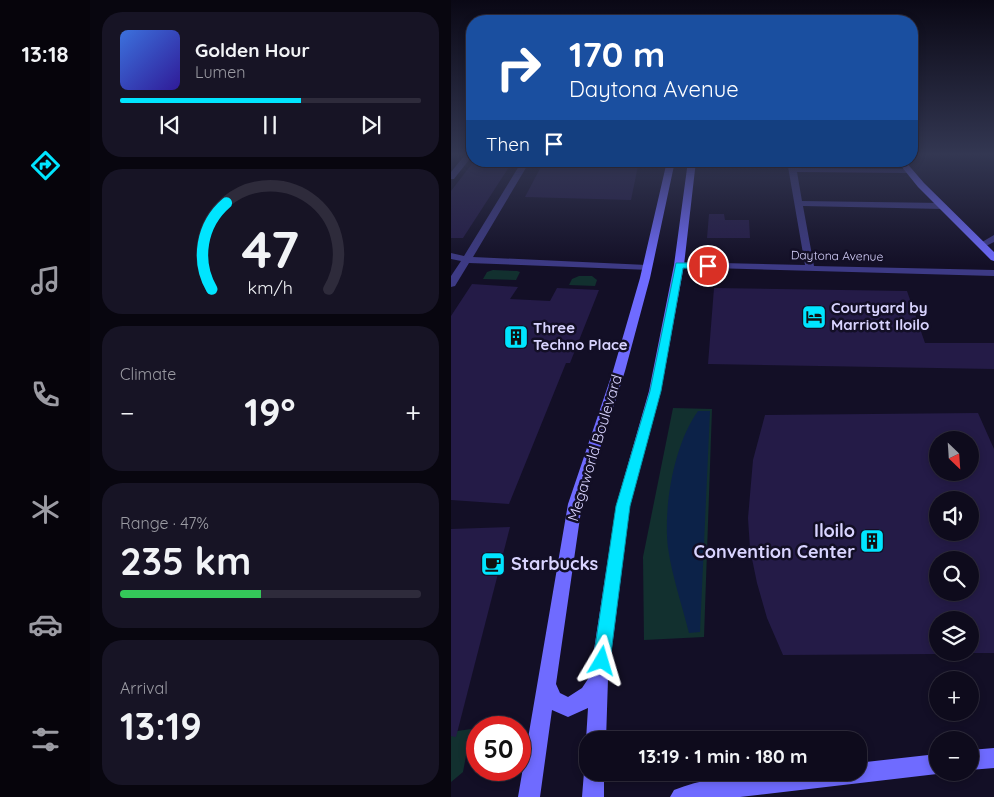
<!DOCTYPE html>
<html lang="en">
<head>
<meta charset="utf-8">
<style>
  :root { --surface:#0e0b1c; --page:#171425; --text:#f1f3f6; --muted:#9b9ba3; --line:#2e2b3b; --accent:#00e5ff }
  body { margin:0; font-family:Quicksand,sans-serif; background:var(--page); color:var(--text); height:100vh; display:flex; flex-direction:column; font-size:19px; white-space:nowrap }
  * { box-sizing:border-box; margin:0 }
  p { font-size:16px; color:var(--muted) }
  .icon { flex:none; width:28px; height:28px; fill:none; stroke:currentColor; stroke-width:2; stroke-linecap:round; stroke-linejoin:round }
  .map { position:relative; flex:1; overflow:hidden }
  .drawer { display:flex; flex-direction:column; gap:12px; padding:12px; background:#08060f; width:361px }
  .drawer>* { flex:none }
  .hud { position:absolute; left:15px; top:15px; width:452px; height:152px; border-radius:20px; box-shadow:0 2px 8px #0003,0 0 0 1px var(--line); background:#1a4fa0; color:#fff; overflow:hidden }
  .needle { width:32px; rotate:155deg }
  .controls { position:absolute; left:478px; top:431px; display:grid; gap:10px }
  .controls a { display:grid; place-items:center; width:50px; height:50px; border-radius:50%; background:var(--surface); box-shadow:0 2px 8px #0003,0 0 0 1px var(--line); font-size:25px }
  .speed { position:absolute; left:15px; top:716px; display:flex; gap:10px; font-size:25px; font-weight:700; text-align:center }
  .speed>* { display:grid; place-content:center; width:65px; height:65px; border-radius:50%; background:var(--surface); box-shadow:0 2px 8px #0003,0 0 0 1px var(--line); line-height:1 }
  .speed .limit { border:8px solid #d22; background:#fff; color:#111 }
  .pin { position:absolute; display:grid; place-items:center; width:42px; height:42px; color:#fff; margin:-21px; border:2px solid #fff; border-radius:50%; box-shadow:0 1px 5px #0007 }
  .me { position:absolute; width:55px; margin:-28px; rotate:7deg; stroke-linejoin:round; filter:drop-shadow(0 0 4px #0008) }
  .turn { display:flex; align-items:center; gap:18px; height:105px; padding:0 20px; font-size:22px }
  .turn .icon { width:65px; height:65px; stroke-width:2.5 }
  .turn b { display:block; font-size:35px; line-height:42px }
  .then { display:flex; align-items:center; height:48px; padding:0 20px; background:#0003; gap:10px; font-size:19px }
  .big { font-size:38px; font-weight:700; line-height:1.1 }
  .drawer .tile { flex:1; display:flex; flex-direction:column; justify-content:center; gap:8px; min-width:0; padding:0 18px; border-radius:20px; background:var(--page) }
  .drawer .dial { align-items:center; gap:0 }
  .dial svg { height:130px; overflow:visible; fill:none; stroke:var(--line); stroke-width:7; stroke-linecap:round; text-anchor:middle }
  .dial text { fill:var(--text); stroke:none }
  .song { display:flex; align-items:center; gap:15px }
  .cover { width:60px; height:60px; border-radius:8px; background:linear-gradient(135deg,hsl(220 70% 55%),hsl(250 70% 35%)) }
  .played { height:5px; border-radius:2px; background:linear-gradient(90deg,var(--accent) 60%,var(--line) 60%) }
  .keys { display:flex; justify-content:space-around; direction:ltr }
  .heat { display:flex; justify-content:space-between; align-items:center; font-size:28px; direction:ltr }
  .charge { height:8px; border-radius:4px; background:linear-gradient(90deg,#34c759 47%,var(--line) 0) }
  .trip { position:absolute; left:128px; top:731px; width:288px; height:50px; border-radius:20px; background:var(--surface); box-shadow:0 2px 8px #0003,0 0 0 1px var(--line); font-weight:700; line-height:50px; text-align:center }
  main { display:flex; flex:1; min-height:0 }
  .tab-bar { display:flex; flex-direction:column; width:90px; justify-content:space-around; align-items:center; background:#06040b; color:var(--muted) }
  .tab-bar .icon { width:35px; height:35px }
  .tab-bar .selected { color:var(--accent) }
  .tab-bar b { font-size:22px; color:var(--text) }
  .map>svg:first-child { display:block }
</style>
</head>
<body>
<main>
<nav class="tab-bar">
<b>13:18</b>
<svg class="icon selected" aria-label="directions" viewBox="0 0 24 24"><path d="M12 3l9 9-9 9-9-9zM9 14v-3h6M13 9l2 2-2 2"/></svg>
<svg class="icon" aria-label="music" viewBox="0 0 24 24"><path d="M9 18V5l10-2v13"/><circle cx="6" cy="18" r="3"/><circle cx="16" cy="16" r="3"/></svg>
<svg class="icon" aria-label="phone" viewBox="0 0 24 24"><path d="M5 4h4l2 5-3 2q2 4 5 5l2-3 5 2v4C11 20 4 13 5 4z"/></svg>
<svg class="icon" aria-label="climate" viewBox="0 0 24 24"><path d="M12 3v18M4 7l16 10M4 17L20 7"/></svg>
<svg class="icon" aria-label="car" viewBox="0 0 24 24"><path d="M5 17H2v-5l4-1 3-4h7l3 4 3 1v5h-3M9 17h6M6 11h13"/><circle cx="7" cy="17" r="2"/><circle cx="17" cy="17" r="2"/></svg>
<svg class="icon" aria-label="filters" viewBox="0 0 24 24"><path d="M4 7h16M4 17h16"/><circle cx="9" cy="7" r="2"/><circle cx="15" cy="17" r="2"/></svg>
</nav>
<section class="drawer">
<div class="tile">
<div class="song"><i class="cover"></i><div><b>Golden Hour</b><p>Lumen</p></div></div>
<div class="played"></div>
<div class="keys"><svg class="icon" aria-label="previous" viewBox="0 0 24 24"><path d="M18 5L8 12l10 7zM5 5v14"/></svg><svg class="icon" aria-label="pause" viewBox="0 0 24 24"><path d="M8 5v14M16 5v14"/></svg><svg class="icon" aria-label="next" viewBox="0 0 24 24"><path d="M6 5l10 7-10 7zM19 5v14"/></svg></div>
</div>
<div class="tile dial"><svg viewBox="0 0 100 80">
<path d="M14 69A42 42 0 1 1 86 69"/>
<path d="M14 69A42 42 0 0 1 23 16" stroke="#00e5ff"/>
<text x="50" y="56" font-size="32" font-weight="700">47</text>
<text x="50" y="72" font-size="11">km/h</text>
</svg></div>
<div class="tile"><p>Climate</p>
<div class="heat"><a>−</a><b class="big">19°</b><a>+</a></div>
</div>
<div class="tile"><p>Range · 47%</p><b class="big">235 km</b><div class="charge"></div></div>
<div class="tile"><p>Arrival</p><b class="big">13:19</b></div>
</section>
<div class="map">
<svg width="543" height="797" viewBox="0 0 543 797">
  <rect width="100%" height="100%" fill="#130f26"/>
  <g fill="#12302f">
    <polygon points="42,270 66,271 69,272 65,280 32,279 36,272"/>
    <polygon points="128,276 141,276 146,280 144,286 118,285 121,279"/>
    <polygon points="222,408 261,409 253,637 193,640 192,557"/>
    <polygon points="20,729 12,772 0,782 0,732"/>
  </g>
  <path fill="#0c2248" d="M 247,411 L 259,411 L 249,632 L 238,633 C 231,605 221,576 217,548 C 212,507 223,444 247,411 Z"/>
  <g fill="#241b47" fill-rule="evenodd">
    <polygon points="23,161 62,161 12,238 0,238 0,191"/>
    <polygon points="93,161 188,161 180,200 74,197"/>
    <polygon points="258,214 273,214 274,220 298,220 299,238 256,238"/>
    <polygon points="21,284 67,287 59,299 99,301 106,288 148,290 119,363 115,363 58,504 0,500 0,316"/>
    <polygon points="263,288 456,291 474,343 543,343 543,369 257,364"/>
    <path d="M 527,413 L 543,449 L 543,653 L 519,653 L 519,620 L 486,620 L 486,654 L 332,655 L 316,618 L 306,583 L 299,549 L 297,518 L 302,460 L 314,415 ZM 486,440 L 519,440 L 519,472 L 486,472 ZM 486,500 L 519,500 L 519,532 L 486,532 ZM 486,560 L 519,560 L 519,592 L 486,592 Z"/>
    <polygon points="59,527 5,737 0,736 0,529"/>
  </g>
  <g fill="none" stroke-linecap="round" stroke-linejoin="round">
    <g fill="#3d3a85" fill-rule="evenodd">
      <polygon points="14,155 21,156 3,179 0,179 0,172"/>
      <polygon points="71,161 79,161 22,257 196,265 199,266 199,270 18,263 4,286 0,287 0,276 10,261 0,259 0,253 13,256"/>
      <polygon points="336,161 344,161 345,168 458,169 462,171 458,173 346,172 351,201 492,203 496,206 492,209 352,206 363,266 543,270 543,276 225,267 225,263 228,262 354,265"/>
      <polygon points="543,235 543,242 531,248 526,245"/>
    </g>
    <g fill="#6f6bff" fill-rule="evenodd">
      <polygon points="216,161 224,161 199,278 174,371 131,504 105,684 109,693 117,697 131,688 139,676 165,506 198,391 223,265 237,161 245,161 233,265 210,391 179,506 157,679 155,740 136,740 136,743 135,740 137,708 117,717 101,710 89,797 67,797 117,504 162,371 189,278"/>
      <polygon points="446,161 454,161 473,183 543,252 543,261 540,260 467,187"/>
      <polygon points="543,748 543,768 519,770 519,750"/>
      <path d="M 486,754 L 486,772 L 490,772 L 486,774 L 289,797 L 219,797 L 223,790 C 273,769 352,772 406,772 L 406,763 Z"/>
      <polygon points="136,765 136,772 153,772 153,797 131,797 133,772"/>
    </g>
  </g>
  <linearGradient id="sky" x2="0" y2="1"><stop stop-color="#0a0815"/><stop offset="0.58" stop-color="#333752"/><stop offset="1" stop-color="#333752" stop-opacity="0"/></linearGradient>
  <rect width="543" height="266" fill="url(#sky)"/>
  <polygon fill="#00e5ff" stroke="#0095a6" points="225,263 257,263 262,266 257,269 232,268 210,391 179,506 159,661 156,666 151,669 145,666 142,661 165,506 199,391"/>
  <defs>
    <symbol id="hotel-square" viewBox="-11 -11 22 22"><rect x="-9" y="-9" width="18" height="18" rx="4" fill="#00e5ff" stroke="#130f26"/><path d="M-6-4.5h1.5V1H6V5H4.5V3h-9V5H-6ZM-4 0a1.8 1.8 0 1 1 3.6 0ZM.5 0V-2.5h3Q6-2.5 6 0Z" fill="#111"/></symbol>
    <symbol id="building-square" viewBox="-11 -11 22 22"><rect x="-9" y="-9" width="18" height="18" rx="4" fill="#00e5ff" stroke="#130f26"/><path d="M-4-6H4V6H1V3H-1V6H-4ZM-2.5-4.3h1.7v1.8h-1.7ZM.8-4.3h1.7v1.8H.8ZM-2.5-1h1.7V.8h-1.7ZM.8-1h1.7V.8H.8Z" fill="#111"/></symbol>
    <symbol id="cafe-square" viewBox="-11 -11 22 22"><rect x="-9" y="-9" width="18" height="18" rx="4" fill="#00e5ff" stroke="#130f26"/><path d="M-5.5-4.5H6V0H3Q3 3.5 0 3.5H-2.5Q-5.5 3.5-5.5 0ZM3-3.2v2h1.7v-2ZM-6 4.5H4V6H-6Z" fill="#111"/></symbol>
  </defs>
  <g fill-rule="evenodd">
    <use href="#hotel-square" x="349" y="303" width="28" height="28"/>
    <use href="#building-square" x="51" y="323" width="28" height="28"/>
    <use href="#building-square" x="407" y="527" width="28" height="28"/>
    <use href="#cafe-square" x="28" y="550" width="28" height="28"/>
  </g>
  <g text-anchor="middle" stroke-width="5" stroke-linejoin="round" paint-order="stroke">
    <g font-size="12" fill="#d9d4ff" stroke="#130f26">
      <text transform="translate(386 256) rotate(1)" y="4">Daytona Avenue</text>
    </g>
    <g font-size="15" font-weight="bold" fill="#d9d4ff" stroke="#130f26" text-anchor="start">
      <text x="380" y="313">Courtyard by<tspan x="380" dy="17">Marriott Iloilo</tspan></text>
      <text x="82" y="333">Three<tspan x="82" dy="17">Techno Place</tspan></text>
    </g>
    <g font-size="15" fill="#d9d4ff" stroke="#130f26">
      <text transform="translate(144 448) rotate(-73)" y="5">Megaworld Boulevard</text>
    </g>
    <g font-size="18" font-weight="bold" fill="#d9d4ff" stroke="#130f26" text-anchor="end">
      <text x="404" y="537">Iloilo<tspan x="404" dy="21">Convention Center</tspan></text>
      <text x="60" y="570" text-anchor="start">Starbucks</text>
    </g>
  </g>
</svg>
<div class="controls">
<a><svg class="needle" viewBox="-14 -14 28 28"><path d="M0-13l5 13h-10z" fill="#e53935"/><path d="M0 13l5-13h-10z" fill="#9b9ba3"/></svg></a>
<a><svg class="icon" aria-label="sound" viewBox="0 0 24 24"><path d="M4 9h4l5-4v14l-5-4H4zM17 9q2 3 0 6"/></svg></a>
<a><svg class="icon" aria-label="search" viewBox="0 0 24 24"><circle cx="10" cy="10" r="6"/><path d="M15 15l6 6"/></svg></a>
<a><svg class="icon" aria-label="layers" viewBox="0 0 24 24"><path d="M12 4l9 5-9 5-9-5zM3 14l9 5 9-5"/></svg></a>
<a>+</a>
<a>−</a>
</div>
<div class="speed"><div class="limit">50</div></div>
<div class="pin" style="left:257px;top:266px;background:#d93025"><svg class="icon" aria-label="arrive" viewBox="0 0 24 24"><path d="M6 21V4h12l-3 4 3 4H6"/></svg></div>
<svg class="me" style="left:151px;top:661px" viewBox="-20 -20 40 40"><path d="M0-17L14 15 0 8-14 15z" fill="#00e5ff" stroke="#fff" stroke-width="4"/></svg>
<div class="trip">13:19 · 1 min · 180 m</div>
<div class="hud">
<div class="turn"><svg class="icon" aria-label="right" viewBox="0 0 24 24"><path d="M7 20v-9h11M14 6l5 5-5 5"/></svg><div><b>170 m</b>Daytona Avenue</div></div>
<div class="then">Then<svg class="icon" aria-label="arrive" viewBox="0 0 24 24"><path d="M6 21V4h12l-3 4 3 4H6"/></svg></div>
</div>
</div>
</main>
</body>
</html>
